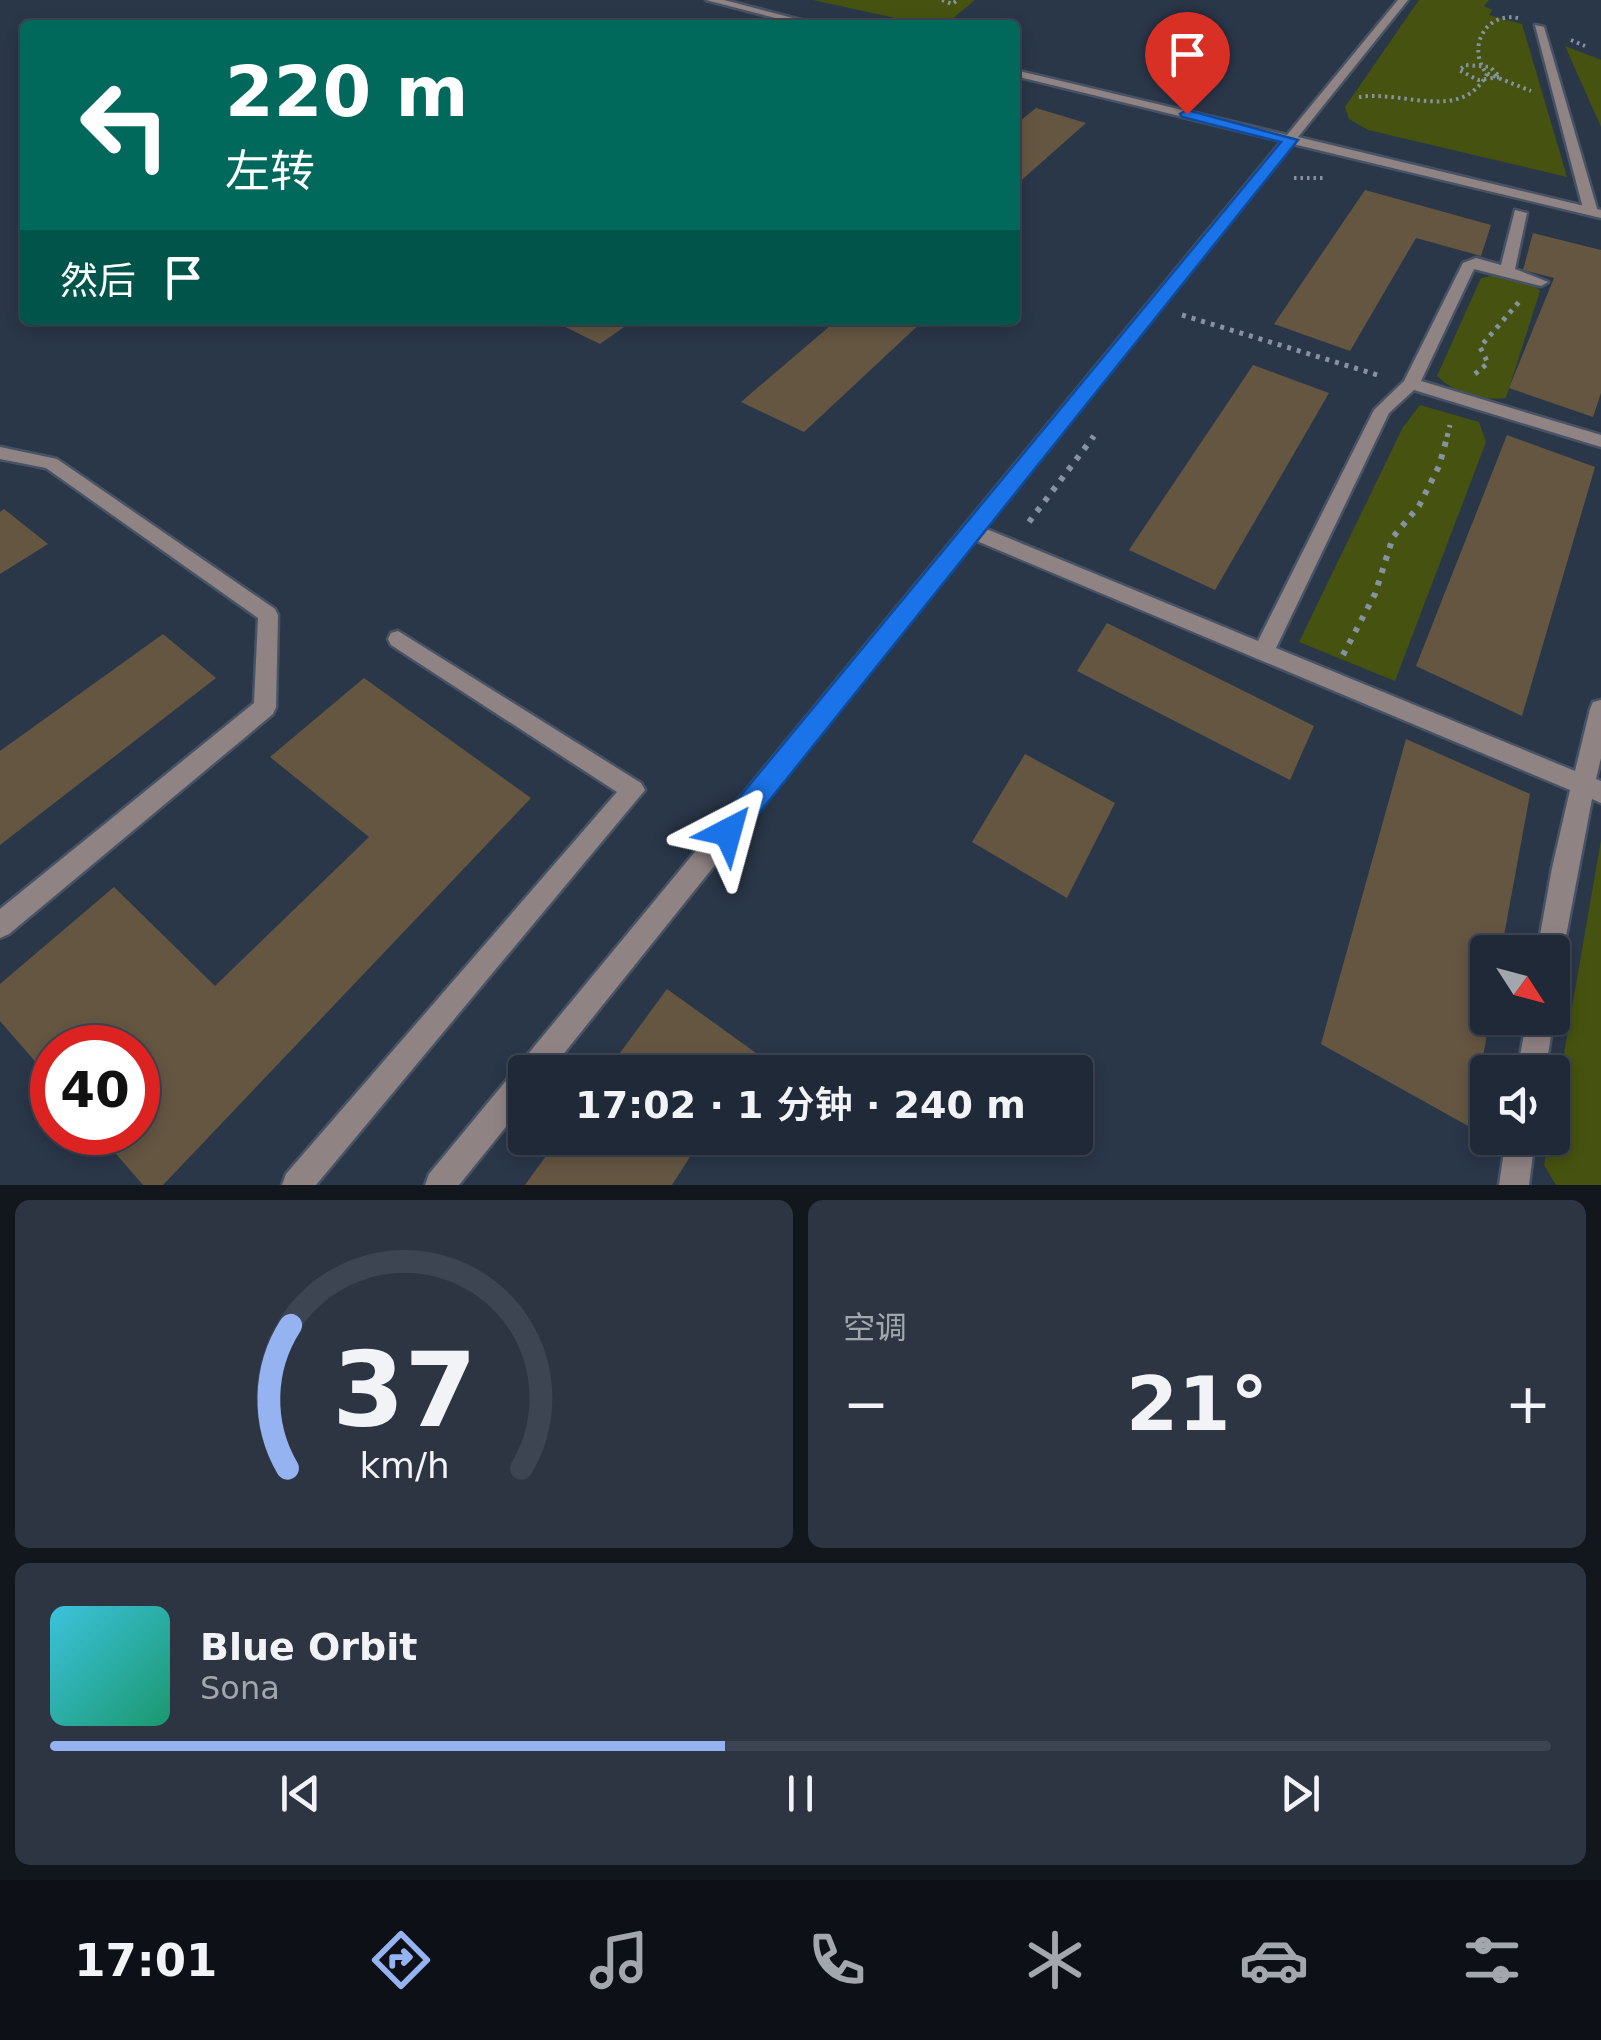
<!DOCTYPE html>
<html lang="zh">
<head>
<meta charset="utf-8">
<style>
  :root { --surface:#202937; --page:#2d3542; --text:#f1f3f6; --muted:#a2a6ad; --line:#3d4552; --accent:#95b2f1 }
  body { margin:0; font-family:"DejaVu Sans","Noto Sans SC",sans-serif; background:var(--page); color:var(--text); height:100vh; display:flex; flex-direction:column; font-size:38px; white-space:nowrap }
  * { box-sizing:border-box; margin:0 }
  p { font-size:32px; color:var(--muted) }
  .icon { flex:none; width:55px; height:55px; fill:none; stroke:currentColor; stroke-width:2; stroke-linecap:round; stroke-linejoin:round }
  .map { position:relative; height:1185px; overflow:hidden }
  .panel { display:flex; flex-direction:column; gap:15px; padding:15px; background:#12171e; flex:1 }
  .panel>* { flex:none }
  .top-card { position:absolute; left:20px; top:20px; width:1000px; height:305px; border-radius:10px; box-shadow:0 5px 15px #0003,0 0 0 2px var(--line); background:#00695c; color:#fff; overflow:hidden }
  .needle { width:65px; rotate:126deg }
  .tools { position:absolute; left:1470px; top:935px; display:grid; gap:20px }
  .tools a { display:grid; place-items:center; width:100px; height:100px; border-radius:10px; background:var(--surface); box-shadow:0 5px 15px #0003,0 0 0 2px var(--line); font-size:50px }
  .speed { position:absolute; left:30px; top:1025px; display:flex; gap:20px; font-size:50px; font-weight:700; text-align:center }
  .speed>* { display:grid; place-content:center; width:130px; height:130px; border-radius:50%; background:var(--surface); box-shadow:0 5px 15px #0003,0 0 0 2px var(--line); line-height:1 }
  .speed .limit { border:15px solid #d22; background:#fff; color:#111 }
  .pin { position:absolute; display:grid; place-items:center; width:85px; height:85px; color:#fff; margin:-102px -42px; border-radius:50% 50% 50% 0; rotate:-45deg; box-shadow:0 0 10px #0007 }
  .pin .icon { rotate:45deg }
  .me { position:absolute; width:110px; margin:-55px; rotate:39deg; stroke-linejoin:round; filter:drop-shadow(0 0 8px #0008) }
  .turn { display:flex; align-items:center; gap:35px; height:210px; padding:0 40px; font-size:45px }
  .turn .icon { width:130px; height:130px; stroke-width:2.5 }
  .turn b { display:block; font-size:70px; line-height:85px }
  .then { display:flex; align-items:center; height:95px; padding:0 40px; background:#0003; gap:20px; font-size:38px }
  .big { font-size:75px; font-weight:600; line-height:1.1 }
  .panel .tile { flex:1; display:flex; flex-direction:column; justify-content:center; gap:15px; min-width:0; padding:0 35px; border-radius:15px; background:var(--page) }
  .panel .dial { align-items:center; gap:0 }
  .dial svg { height:260px; overflow:visible; fill:none; stroke:var(--line); stroke-width:7; stroke-linecap:round; text-anchor:middle }
  .dial text { fill:var(--text); stroke:none }
  .song { display:flex; align-items:center; gap:30px }
  .cover { width:120px; height:120px; border-radius:15px; background:linear-gradient(135deg,hsl(190 70% 55%),hsl(160 70% 35%)) }
  .played { height:10px; border-radius:5px; background:linear-gradient(90deg,var(--accent) 45%,var(--line) 45%) }
  .keys { display:flex; justify-content:space-around; direction:ltr }
  .heat { display:flex; justify-content:space-between; align-items:center; font-size:55px; direction:ltr }
  .panel .tiles { flex:1; display:grid; gap:15px; grid-template-columns:1fr 1fr }
  .tile:last-child { grid-column:span 2 }
  .trip { position:absolute; left:508px; top:1055px; width:585px; height:100px; border-radius:10px; background:var(--surface); box-shadow:0 5px 15px #0003,0 0 0 2px var(--line); font-weight:600; line-height:100px; text-align:center }
  .tab-bar { display:flex; height:160px; justify-content:space-around; align-items:center; background:#0d1016; color:var(--muted) }
  .tab-bar .icon { width:70px; height:70px }
  .tab-bar .selected { color:var(--accent) }
  .tab-bar b { font-size:45px; color:var(--text) }
  .map>svg:first-child { display:block }
</style>
</head>
<body>
<div class="map">
<svg width="1601" height="1185" viewBox="0 0 1601 1185">
  <rect width="100%" height="100%" fill="#2a3749"/>
  <g fill="#46520f">
    <polygon points="813,0 975,0 945,25 927,25"/>
    <polygon points="1419,0 1489,0 1484,6 1492,10 1489,15 1522,24 1567,177 1368,130 1349,119 1345,107"/>
    <polygon points="1565,46 1601,60 1601,127"/>
    <path d="M 1496,275 L 1535,286 L 1540,291 L 1506,398 C 1479,401 1456,394 1437,376 L 1481,278 Z"/>
    <polygon points="1420,405 1479,422 1486,442 1395,681 1299,642 1403,427"/>
    <polygon points="1601,840 1601,1185 1556,1185 1544,1165 1549,1138 1552,1138 1553,1117"/>
  </g>
  <g fill="#655642">
    <polygon points="1036,108 1086,123 1015,186 1015,125"/>
    <polygon points="1365,190 1491,225 1481,256 1416,238 1350,351 1274,324"/>
    <polygon points="1533,233 1601,250 1601,393 1593,417 1509,388 1554,278 1523,270"/>
    <polygon points="551,320 634,320 600,344"/>
    <polygon points="837,320 924,320 804,432 741,402"/>
    <polygon points="1253,365 1329,393 1215,590 1129,550"/>
    <polygon points="1507,435 1595,467 1522,716 1416,666"/>
    <polygon points="4,509 48,544 0,574 0,512"/>
    <polygon points="1107,623 1314,726 1290,780 1077,671"/>
    <polygon points="163,634 216,678 0,845 0,751"/>
    <polygon points="364,678 531,798 163,1185 143,1185 97,1132 138,1132 138,1048 52,1048 52,1081 0,1021 0,984 114,887 215,986 369,837 270,757"/>
    <polygon points="1406,739 1530,794 1501,952 1488,952 1490,1018 1470,1127 1321,1044"/>
    <polygon points="1025,754 1115,803 1067,898 972,842"/>
    <polygon points="667,989 756,1053 743,1072 606,1072"/>
    <polygon points="559,1138 702,1138 672,1185 525,1185"/>
  </g>
  <g fill="none" stroke-linecap="round" stroke-linejoin="round">
    <defs>
      <g id="minor">
        <polygon points="1535,25 1544,27 1598,212 1596,215 1584,212"/>
        <polygon points="1515,210 1527,213 1515,269 1548,282 1541,286 1474,269 1421,381 1601,435 1601,447 1414,390 1389,413 1276,648 1575,771 1590,709 1593,702 1601,700 1601,758 1596,779 1601,781 1601,803 1592,799 1563,952 1559,961 1552,964 1552,952 1537,952 1552,868 1570,790 965,536 963,531 972,524 979,526 1258,641 1374,410 1404,381 1463,263 1476,258 1501,265"/>
        <polygon points="0,447 57,459 275,609 278,615 276,707 273,714 9,934 0,938 0,909 254,703 258,618 46,468 0,459"/>
        <polygon points="398,631 641,783 645,790 316,1185 282,1185 286,1174 617,792 391,645 388,639 391,633"/>
        <polygon points="1552,1015 1554,1018 1545,1072 1517,1072 1527,1018"/>
        <polygon points="1506,1138 1535,1138 1529,1185 1499,1185"/>
      </g>
      <g id="tertiary">
        <polygon points="706,0 724,0 820,25 802,25"/>
        <polygon points="1398,0 1408,0 1298,137 1601,210 1601,218 1293,144 549,1072 525,1072 525,1103 459,1185 425,1185 429,1174 1282,141 1015,76 1015,70 1287,135"/>
      </g>
    </defs>
    <use href="#minor" stroke="#475365" stroke-width="5"/>
    <use href="#tertiary" stroke="#475365" stroke-width="5"/>
    <g stroke="#8792a1" stroke-width="4" stroke-dasharray="2.5 4" stroke-linecap="butt">
      <polyline points="942,0 952,4 958,0"/>
      <path d="M 1518,18 C 1485,12 1467,47 1486,73 L 1531,91"/>
      <polyline points="1571,40 1585,46"/>
      <polygon points="1466,65 1490,67 1500,77 1478,80 1459,70"/>
      <path d="M 1359,97 C 1404,90 1461,123 1487,74"/>
      <polyline points="1294,178 1326,178"/>
    </g>
    <g stroke="#8792a1" stroke-width="5" stroke-dasharray="4 6" stroke-linecap="butt">
      <polyline points="1182,315 1381,376"/>
      <polyline points="1475,374 1488,363 1480,347 1519,302"/>
      <polyline points="1447,437 1450,425"/>
    </g>
    <g stroke="#8792a1" stroke-width="6" stroke-dasharray="5 8" stroke-linecap="butt">
      <polyline points="1029,522 1094,436"/>
      <polyline points="1343,655 1375,594 1393,537 1419,506 1439,466 1448,434"/>
    </g>
    <use href="#minor" fill="#908384" fill-rule="evenodd"/>
    <use href="#tertiary" fill="#908384" fill-rule="evenodd"/>
  </g>
  <polygon fill="#1a73e8" stroke="#114b97" stroke-width="2.5" points="1187,110 1298,140 737,841 728,844 718,841 714,832 718,823 1281,142 1182,117 1180,114"/>
</svg>
<div class="tools">
<a><svg class="needle" viewBox="-14 -14 28 28"><path d="M0-13l5 13h-10z" fill="#e53935"/><path d="M0 13l5-13h-10z" fill="#a2a6ad"/></svg></a>
<a><svg class="icon" aria-label="sound" viewBox="0 0 24 24"><path d="M4 9h4l5-4v14l-5-4H4zM17 9q2 3 0 6"/></svg></a>
</div>
<div class="speed"><div class="limit">40</div></div>
<div class="pin" style="left:1187px;top:114px;background:#d93025"><svg class="icon" aria-label="arrive" viewBox="0 0 24 24"><path d="M6 21V4h12l-3 4 3 4H6"/></svg></div>
<svg class="me" style="left:728px;top:832px" viewBox="-20 -20 40 40"><path d="M0-17L14 15 0 8-14 15z" fill="#1a73e8" stroke="#fff" stroke-width="4"/></svg>
<div class="trip">17:02 · 1 分钟 · 240 m</div>
<div class="top-card">
<div class="turn"><svg class="icon" aria-label="left" viewBox="0 0 24 24"><path d="M17 20v-9H6M10 6l-5 5 5 5"/></svg><div><b>220 m</b>左转</div></div>
<div class="then">然后<svg class="icon" aria-label="arrive" viewBox="0 0 24 24"><path d="M6 21V4h12l-3 4 3 4H6"/></svg></div>
</div>
</div>
<section class="panel">
<div class="tiles">
<div class="tile dial"><svg viewBox="0 0 100 80">
<path d="M14 69A42 42 0 1 1 86 69"/>
<path d="M14 69A42 42 0 0 1 15 25" stroke="#95b2f1"/>
<text x="50" y="56" font-size="32" font-weight="700">37</text>
<text x="50" y="72" font-size="11">km/h</text>
</svg></div>
<div class="tile"><p>空调</p>
<div class="heat"><a>−</a><b class="big">21°</b><a>+</a></div>
</div>
<div class="tile">
<div class="song"><i class="cover"></i><div><b>Blue Orbit</b><p>Sona</p></div></div>
<div class="played"></div>
<div class="keys"><svg class="icon" aria-label="previous" viewBox="0 0 24 24"><path d="M18 5L8 12l10 7zM5 5v14"/></svg><svg class="icon" aria-label="pause" viewBox="0 0 24 24"><path d="M8 5v14M16 5v14"/></svg><svg class="icon" aria-label="next" viewBox="0 0 24 24"><path d="M6 5l10 7-10 7zM19 5v14"/></svg></div>
</div>
</div>
</section>
<nav class="tab-bar">
<b>17:01</b>
<svg class="icon selected" aria-label="directions" viewBox="0 0 24 24"><path d="M12 3l9 9-9 9-9-9zM9 14v-3h6M13 9l2 2-2 2"/></svg>
<svg class="icon" aria-label="music" viewBox="0 0 24 24"><path d="M9 18V5l10-2v13"/><circle cx="6" cy="18" r="3"/><circle cx="16" cy="16" r="3"/></svg>
<svg class="icon" aria-label="phone" viewBox="0 0 24 24"><path d="M5 4h4l2 5-3 2q2 4 5 5l2-3 5 2v4C11 20 4 13 5 4z"/></svg>
<svg class="icon" aria-label="climate" viewBox="0 0 24 24"><path d="M12 3v18M4 7l16 10M4 17L20 7"/></svg>
<svg class="icon" aria-label="car" viewBox="0 0 24 24"><path d="M5 17H2v-5l4-1 3-4h7l3 4 3 1v5h-3M9 17h6M6 11h13"/><circle cx="7" cy="17" r="2"/><circle cx="17" cy="17" r="2"/></svg>
<svg class="icon" aria-label="filters" viewBox="0 0 24 24"><path d="M4 7h16M4 17h16"/><circle cx="9" cy="7" r="2"/><circle cx="15" cy="17" r="2"/></svg>
</nav>
</body>
</html>
